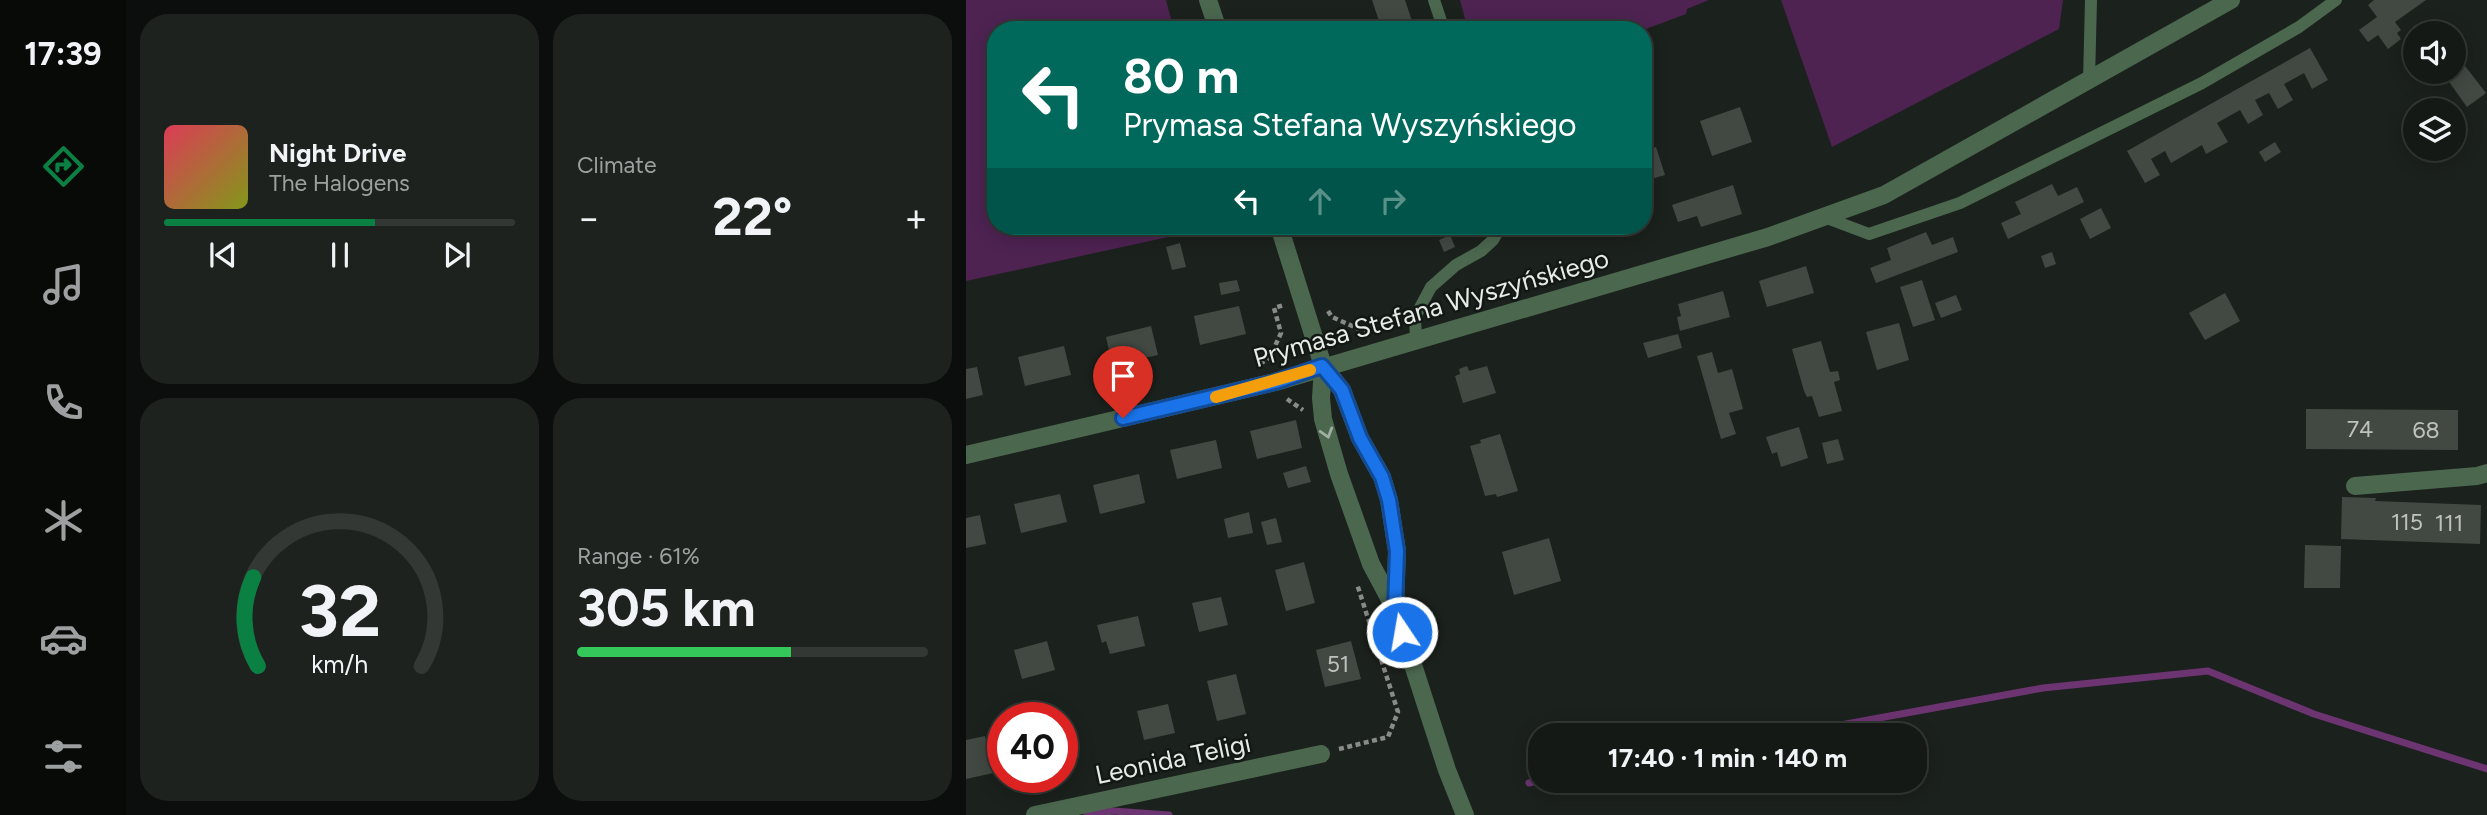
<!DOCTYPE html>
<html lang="en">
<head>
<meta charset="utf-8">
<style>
  :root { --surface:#141915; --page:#1d221e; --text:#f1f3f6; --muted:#9da0a0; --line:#333834; --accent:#0b8043 }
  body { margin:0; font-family:Figtree,sans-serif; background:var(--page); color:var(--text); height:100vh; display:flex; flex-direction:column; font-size:26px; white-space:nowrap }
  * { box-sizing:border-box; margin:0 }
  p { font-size:23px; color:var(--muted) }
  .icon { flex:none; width:38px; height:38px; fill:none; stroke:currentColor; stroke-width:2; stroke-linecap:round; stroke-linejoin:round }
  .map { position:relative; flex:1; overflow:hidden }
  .drawer { display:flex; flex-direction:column; gap:14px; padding:14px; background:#0b0e0c; width:840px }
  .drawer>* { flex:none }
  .top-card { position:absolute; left:21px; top:21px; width:665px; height:214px; border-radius:28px; box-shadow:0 4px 18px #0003,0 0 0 2px var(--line); background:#00695c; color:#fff; overflow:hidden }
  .tools { position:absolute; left:1437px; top:21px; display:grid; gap:14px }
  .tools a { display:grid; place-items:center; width:63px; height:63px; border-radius:50%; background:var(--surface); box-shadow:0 4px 18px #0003,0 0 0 2px var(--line); font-size:35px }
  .speed { position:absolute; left:21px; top:702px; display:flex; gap:14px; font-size:35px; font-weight:700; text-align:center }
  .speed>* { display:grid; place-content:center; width:91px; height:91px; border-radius:50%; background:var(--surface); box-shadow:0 4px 18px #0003,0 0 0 2px var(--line); line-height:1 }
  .speed .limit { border:10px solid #d22; background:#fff; color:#111 }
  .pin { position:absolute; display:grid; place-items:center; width:60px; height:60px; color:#fff; margin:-72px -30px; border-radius:50% 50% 50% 0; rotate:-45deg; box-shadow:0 0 7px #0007 }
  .pin .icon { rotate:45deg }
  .me { position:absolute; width:77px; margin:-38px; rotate:348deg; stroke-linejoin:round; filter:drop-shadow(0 0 5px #0008) }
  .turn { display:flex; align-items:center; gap:24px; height:147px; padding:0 21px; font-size:32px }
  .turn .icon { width:91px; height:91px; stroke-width:2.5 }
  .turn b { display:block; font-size:49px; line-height:60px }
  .lanes { display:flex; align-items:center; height:66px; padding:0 21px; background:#0003; justify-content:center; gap:35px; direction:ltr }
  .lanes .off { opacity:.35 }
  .big { font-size:52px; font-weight:700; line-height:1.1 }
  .drawer .tile { flex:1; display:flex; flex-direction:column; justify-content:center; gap:10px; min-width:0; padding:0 24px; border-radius:28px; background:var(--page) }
  .drawer .dial { align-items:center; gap:0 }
  .dial svg { height:182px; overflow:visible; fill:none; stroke:var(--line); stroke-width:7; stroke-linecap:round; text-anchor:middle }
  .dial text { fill:var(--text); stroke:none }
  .song { display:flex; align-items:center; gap:21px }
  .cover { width:84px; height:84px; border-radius:10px; background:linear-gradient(135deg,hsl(350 70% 55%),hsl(70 70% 35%)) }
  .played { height:7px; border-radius:4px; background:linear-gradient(90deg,var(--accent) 60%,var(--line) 60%) }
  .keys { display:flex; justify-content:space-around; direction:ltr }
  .heat { display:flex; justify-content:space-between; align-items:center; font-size:38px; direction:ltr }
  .charge { height:10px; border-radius:5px; background:linear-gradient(90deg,#34c759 61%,var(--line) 0) }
  .drawer .tiles { flex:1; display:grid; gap:14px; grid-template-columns:repeat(2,1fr) }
  .trip { position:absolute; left:562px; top:723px; width:399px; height:70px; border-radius:28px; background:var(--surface); box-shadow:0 4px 18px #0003,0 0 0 2px var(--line); font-weight:700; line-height:70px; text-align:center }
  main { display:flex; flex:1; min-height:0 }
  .menu { display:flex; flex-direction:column; width:126px; justify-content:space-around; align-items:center; background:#080a08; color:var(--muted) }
  .menu .icon { width:49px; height:49px }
  .menu .selected { color:var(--accent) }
  .menu b { font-size:32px; color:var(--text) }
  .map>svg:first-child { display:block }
</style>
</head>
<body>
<main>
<nav class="menu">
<b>17:39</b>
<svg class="icon selected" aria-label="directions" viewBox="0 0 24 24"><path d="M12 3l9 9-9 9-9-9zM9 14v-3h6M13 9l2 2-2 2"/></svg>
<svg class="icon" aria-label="music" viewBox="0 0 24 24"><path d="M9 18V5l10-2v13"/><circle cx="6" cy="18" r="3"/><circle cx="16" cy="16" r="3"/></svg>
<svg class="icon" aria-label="phone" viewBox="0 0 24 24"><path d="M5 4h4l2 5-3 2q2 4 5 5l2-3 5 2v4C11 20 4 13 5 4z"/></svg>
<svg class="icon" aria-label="climate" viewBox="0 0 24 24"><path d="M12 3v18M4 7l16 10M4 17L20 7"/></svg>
<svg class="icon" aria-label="car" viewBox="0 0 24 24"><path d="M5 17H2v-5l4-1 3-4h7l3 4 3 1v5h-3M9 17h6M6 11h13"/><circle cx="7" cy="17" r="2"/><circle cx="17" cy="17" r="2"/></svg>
<svg class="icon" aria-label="filters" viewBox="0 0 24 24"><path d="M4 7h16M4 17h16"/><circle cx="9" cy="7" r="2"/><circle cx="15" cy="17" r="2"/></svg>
</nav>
<section class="drawer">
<div class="tiles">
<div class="tile">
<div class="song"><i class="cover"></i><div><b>Night Drive</b><p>The Halogens</p></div></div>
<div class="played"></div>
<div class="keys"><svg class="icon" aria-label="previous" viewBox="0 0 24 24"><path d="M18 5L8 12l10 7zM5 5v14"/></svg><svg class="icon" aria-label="pause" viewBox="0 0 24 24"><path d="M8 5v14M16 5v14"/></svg><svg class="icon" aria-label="next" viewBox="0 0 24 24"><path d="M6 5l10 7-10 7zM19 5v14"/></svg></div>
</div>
<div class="tile"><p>Climate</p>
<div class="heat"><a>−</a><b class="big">22°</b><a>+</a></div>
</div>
<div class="tile dial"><svg viewBox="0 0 100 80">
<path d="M14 69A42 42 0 1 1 86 69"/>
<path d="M14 69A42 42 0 0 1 12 30" stroke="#0b8043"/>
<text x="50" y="56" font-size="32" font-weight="700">32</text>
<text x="50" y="72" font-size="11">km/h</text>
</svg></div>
<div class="tile"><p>Range · 61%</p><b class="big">305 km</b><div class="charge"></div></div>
</div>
</section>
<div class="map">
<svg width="1521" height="815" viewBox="0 0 1521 815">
  <rect width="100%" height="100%" fill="#1b211c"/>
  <g fill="#4e2352">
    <polygon points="0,0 200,0 208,30 30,30 30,226 253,226 0,281"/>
    <polygon points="494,0 743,0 721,9 720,14 677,30 502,30"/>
    <polygon points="815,0 1097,0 1093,29 866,147"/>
  </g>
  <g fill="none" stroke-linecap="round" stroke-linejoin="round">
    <g stroke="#6c3471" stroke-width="7">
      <polyline points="820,735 1077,688 1242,671 1348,714 1521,769"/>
      <polyline points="563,783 575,780"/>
      <polyline points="121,815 147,811 203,815"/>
    </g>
  </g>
  <g fill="#424943">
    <polygon points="406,0 439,0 449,30 416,30"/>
    <polygon points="1408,0 1460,0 1429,22 1435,30 1431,33 1435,39 1422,49 1412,35 1402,42 1393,30 1411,17 1402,5"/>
    <polygon points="1344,48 1362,80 1346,89 1338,73 1318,84 1327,100 1312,109 1303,93 1289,100 1297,115 1282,124 1274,110 1251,123 1262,142 1240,154 1236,145 1205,163 1199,151 1185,159 1194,175 1179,183 1161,151"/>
    <polygon points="1489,53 1520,93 1501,107 1476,72 1488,72"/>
    <polygon points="774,107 786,142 746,156 734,121"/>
    <polygon points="1309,142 1315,152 1299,162 1293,152"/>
    <polygon points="690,147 699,175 678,181 677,151"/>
    <polygon points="1086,184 1092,196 1111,187 1118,202 1042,239 1035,223 1055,214 1049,202"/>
    <polygon points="767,185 776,214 735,227 731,216 712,222 706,205"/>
    <polygon points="1135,208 1145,228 1124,239 1114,219"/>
    <polygon points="960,232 966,245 987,237 992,252 910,283 904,268 925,260 921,248"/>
    <polygon points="484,235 489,247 478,252 473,240"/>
    <polygon points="214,243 220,267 206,270 200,247"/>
    <polygon points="1086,252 1090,264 1079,268 1075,256"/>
    <polygon points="840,266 848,293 801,307 793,281"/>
    <polygon points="271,280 274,291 255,295 253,283"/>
    <polygon points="956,280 969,320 947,327 934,287"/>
    <polygon points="757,291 764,317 714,331 711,317 715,316 712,304"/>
    <polygon points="1259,293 1274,321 1239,340 1223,313"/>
    <polygon points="990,295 996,310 975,318 969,303"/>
    <polygon points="273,306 280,334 234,345 228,316"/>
    <polygon points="933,323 943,360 911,370 900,332"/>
    <polygon points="185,326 192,355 146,365 140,337"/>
    <polygon points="712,334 716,348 682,358 677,343"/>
    <polygon points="855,341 864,372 872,371 874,380 868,382 876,411 853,417 846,396 841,397 838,391 826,349"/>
    <polygon points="98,346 105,375 59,386 52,357"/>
    <polygon points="746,352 752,373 766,369 777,409 763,413 770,434 755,439 731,356"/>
    <polygon points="501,366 503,371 521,366 530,393 497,403 489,376 494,374 493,369"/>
    <polygon points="11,367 17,395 0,399 0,369"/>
    <polygon points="1340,409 1492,410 1492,450 1340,449"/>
    <polygon points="330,420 336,448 291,459 284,431"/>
    <polygon points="833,427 842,458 815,467 811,452 806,454 800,437"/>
    <polygon points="534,434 552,491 531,497 530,494 519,496 504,446 515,443 514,440"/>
    <polygon points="872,439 878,460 861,464 856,443"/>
    <polygon points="250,440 256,468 211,479 204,450"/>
    <polygon points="340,466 345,482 322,488 317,473"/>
    <polygon points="173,474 179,503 134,514 127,485"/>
    <polygon points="94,494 101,522 55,533 48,504"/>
    <polygon points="1376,497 1410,498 1409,501 1515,505 1514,544 1375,539"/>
    <polygon points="283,512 287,533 262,538 258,519"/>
    <polygon points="14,515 20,544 0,548 0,518"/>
    <polygon points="310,518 316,542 301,545 295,522"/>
    <polygon points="583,538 595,581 548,595 536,552"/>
    <polygon points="1339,545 1375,546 1374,588 1338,588"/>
    <polygon points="338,562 349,603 320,611 309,570"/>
    <polygon points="255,597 262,625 233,632 226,603"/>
    <polygon points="172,616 179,646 144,654 140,641 136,643 131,625"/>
    <polygon points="81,641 89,670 56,679 48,650"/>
    <polygon points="385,641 395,679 359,687 350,650"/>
    <polygon points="270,674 280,714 251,721 241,681"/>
    <polygon points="202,704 209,733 178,740 171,711"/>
    <polygon points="19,736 27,773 0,779 0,740"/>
  </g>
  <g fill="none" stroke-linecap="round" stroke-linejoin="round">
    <g stroke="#888c88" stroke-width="4.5" stroke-dasharray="5 3.5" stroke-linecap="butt">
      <polyline points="362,311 366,317 402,333"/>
      <polyline points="294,364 304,357 315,333 308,308 318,305"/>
      <polyline points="321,399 337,410"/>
      <polyline points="373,749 422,737 432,712 391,584"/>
    </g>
    <g stroke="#4b674e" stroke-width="12">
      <polyline points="468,0 478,30"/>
      <polyline points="1123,81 1125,0"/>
      <polyline points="858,217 903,234 994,203 1236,83 1333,27 1370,0"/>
      <polyline points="450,339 449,317 465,287 490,265 515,251 527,240 535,226"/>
    </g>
    <g stroke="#4b674e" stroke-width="18">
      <polyline points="0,455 309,382 802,237 918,195 1265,0"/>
      <polyline points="1389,486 1511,476 1521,473"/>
      <polyline points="69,815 355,754"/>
    </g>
    <g stroke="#4b674e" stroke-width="18">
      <polyline points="242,0 252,30"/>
      <polyline points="313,226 357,366 355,398 357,419 373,474 405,564 429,609 481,770 499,815"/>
      <polyline points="357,366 376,390 394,438 416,477 423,500 431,551 429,607"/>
    </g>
  </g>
  <defs><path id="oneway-chevron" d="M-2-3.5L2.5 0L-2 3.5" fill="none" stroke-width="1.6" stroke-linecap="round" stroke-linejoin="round" transform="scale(1.75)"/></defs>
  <use stroke="#a1b0a2" href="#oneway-chevron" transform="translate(361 433) rotate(73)"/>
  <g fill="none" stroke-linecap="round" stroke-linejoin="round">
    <defs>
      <polyline id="route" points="157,418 309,382 356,366 376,390 394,438 416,477 423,500 431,551 429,609 436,632"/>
    </defs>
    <use href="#route" stroke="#114b97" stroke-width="18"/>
    <use href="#route" stroke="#1a73e8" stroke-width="12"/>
    <polyline stroke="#f59e0b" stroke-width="12" points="250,397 344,370"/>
  </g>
  <g text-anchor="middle" stroke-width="5" stroke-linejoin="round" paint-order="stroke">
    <g font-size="23" fill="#bec2be">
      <text x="1394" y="437">74</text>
      <text x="1460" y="438">68</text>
      <text x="1441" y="530">115</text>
      <text x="1483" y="531">111</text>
      <text x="372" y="672">51</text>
    </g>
    <g font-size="26" fill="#e7ebe7" stroke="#121813">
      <text transform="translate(465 308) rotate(-16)" y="9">Prymasa Stefana Wyszyńskiego</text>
      <text transform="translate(207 759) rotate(-12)" y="9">Leonida Teligi</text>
    </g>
  </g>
</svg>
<div class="tools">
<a><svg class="icon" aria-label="sound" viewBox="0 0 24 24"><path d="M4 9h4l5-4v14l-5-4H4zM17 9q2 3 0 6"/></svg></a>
<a><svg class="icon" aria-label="layers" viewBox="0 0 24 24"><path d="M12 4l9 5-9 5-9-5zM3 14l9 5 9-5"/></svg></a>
</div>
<div class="speed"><div class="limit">40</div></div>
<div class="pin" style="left:157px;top:418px;background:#d93025"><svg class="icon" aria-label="arrive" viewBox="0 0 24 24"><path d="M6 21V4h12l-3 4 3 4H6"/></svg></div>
<svg class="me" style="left:436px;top:632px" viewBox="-20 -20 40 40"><circle r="17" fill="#1a73e8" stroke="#fff" stroke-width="3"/><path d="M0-11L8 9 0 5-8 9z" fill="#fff"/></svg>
<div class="trip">17:40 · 1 min · 140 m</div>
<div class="top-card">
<div class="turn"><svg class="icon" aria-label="left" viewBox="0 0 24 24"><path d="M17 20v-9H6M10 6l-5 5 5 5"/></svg><div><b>80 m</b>Prymasa Stefana Wyszyńskiego</div></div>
<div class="lanes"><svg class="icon" aria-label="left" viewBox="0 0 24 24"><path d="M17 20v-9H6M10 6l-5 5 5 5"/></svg><svg class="icon off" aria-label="ahead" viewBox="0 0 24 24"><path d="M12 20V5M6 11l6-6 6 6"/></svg><svg class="icon off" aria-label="right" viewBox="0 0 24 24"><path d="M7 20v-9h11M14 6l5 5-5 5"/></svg></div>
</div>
</div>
</main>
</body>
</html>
